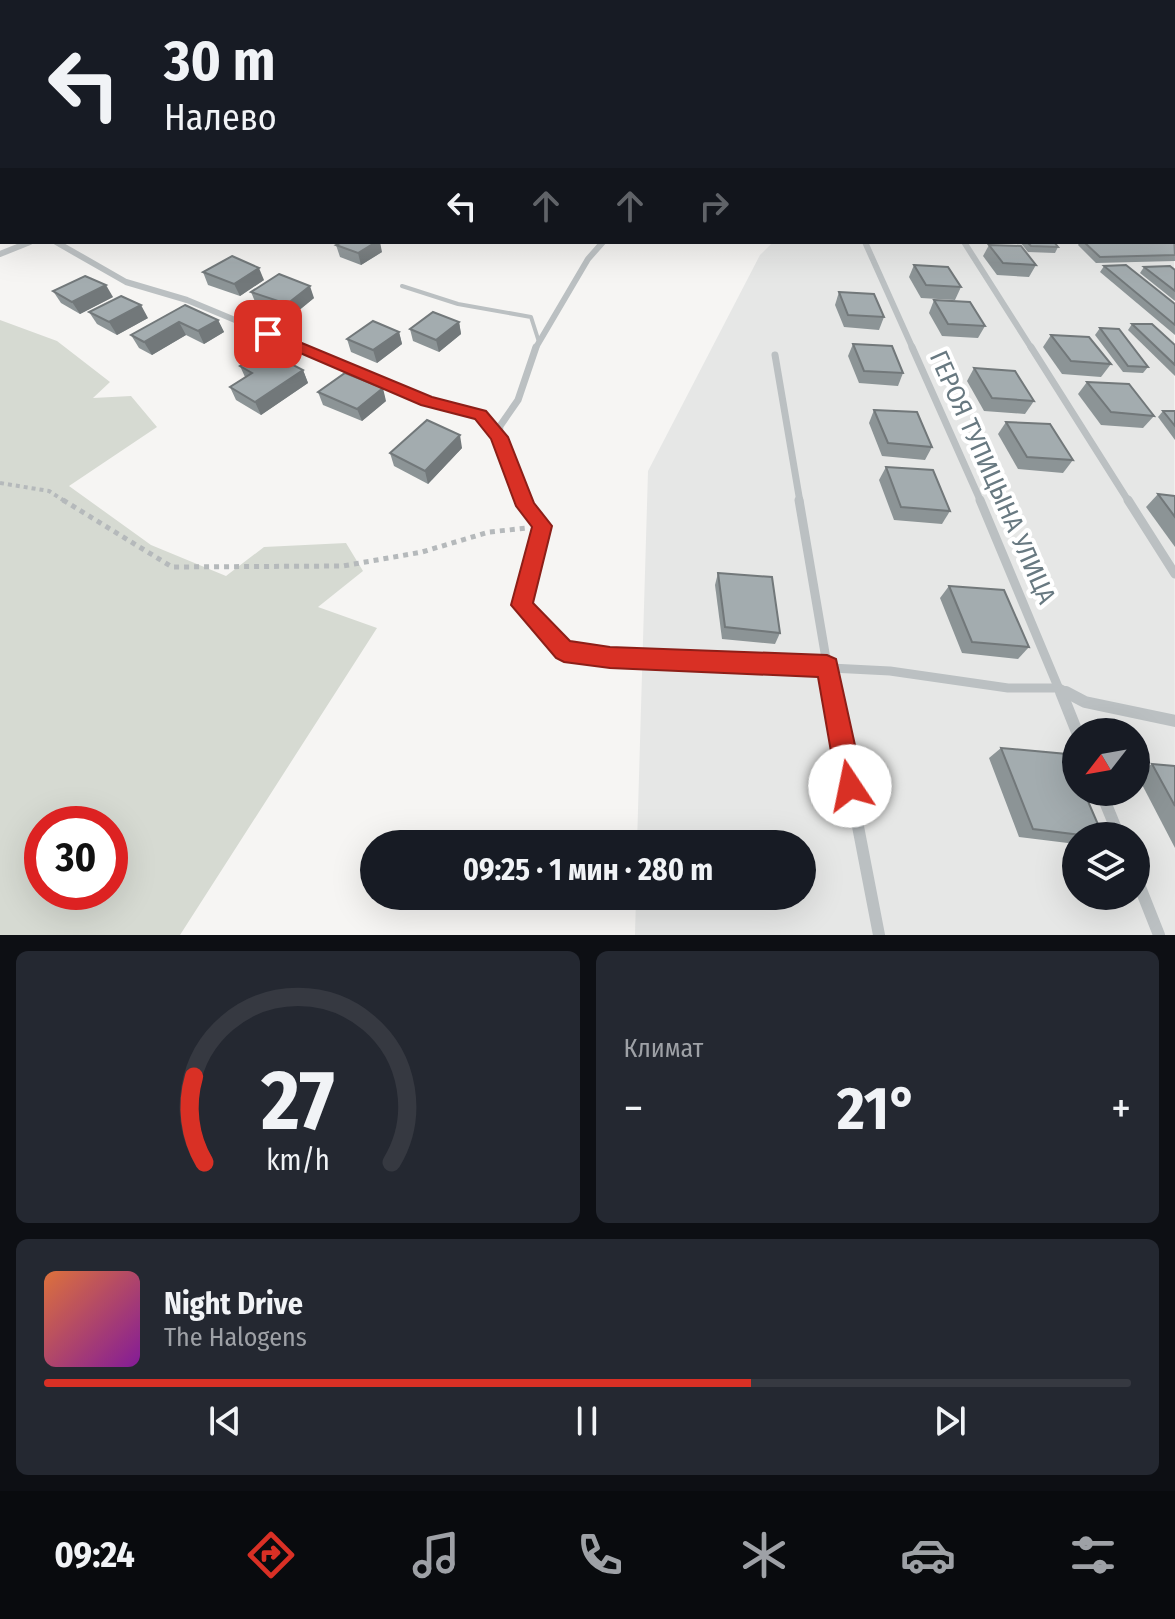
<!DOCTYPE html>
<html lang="ru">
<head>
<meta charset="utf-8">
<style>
  :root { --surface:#171b24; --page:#242831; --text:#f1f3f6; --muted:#9ea1a6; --line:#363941; --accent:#d93025 }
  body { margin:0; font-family:"Fira Sans Condensed",sans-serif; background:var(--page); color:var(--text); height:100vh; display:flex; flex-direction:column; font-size:30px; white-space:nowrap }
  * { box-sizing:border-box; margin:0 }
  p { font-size:26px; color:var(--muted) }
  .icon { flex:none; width:44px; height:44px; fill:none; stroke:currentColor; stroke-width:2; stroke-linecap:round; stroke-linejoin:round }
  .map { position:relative; height:935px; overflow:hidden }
  .panel { display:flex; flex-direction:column; gap:16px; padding:16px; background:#0d0f14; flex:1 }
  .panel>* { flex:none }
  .guide { position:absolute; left:0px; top:0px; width:1176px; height:244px; box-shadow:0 8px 32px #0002; background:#171b24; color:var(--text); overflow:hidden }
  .needle { width:52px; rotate:239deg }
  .fabs { position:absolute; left:1062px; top:718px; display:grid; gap:16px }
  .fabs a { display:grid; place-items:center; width:88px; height:88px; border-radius:50%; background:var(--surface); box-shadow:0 8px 32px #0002; font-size:40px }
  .speed { position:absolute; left:24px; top:806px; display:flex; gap:16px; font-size:40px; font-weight:700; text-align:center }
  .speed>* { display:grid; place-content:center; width:104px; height:104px; border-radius:50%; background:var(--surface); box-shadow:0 8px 32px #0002; line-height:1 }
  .speed .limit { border:12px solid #d22; background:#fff; color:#111 }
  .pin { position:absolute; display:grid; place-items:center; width:68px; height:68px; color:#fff; margin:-34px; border-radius:16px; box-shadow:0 4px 12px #0006 }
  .me { position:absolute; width:88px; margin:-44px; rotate:349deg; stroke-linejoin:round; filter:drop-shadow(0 0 6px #0008) }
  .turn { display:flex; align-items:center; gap:28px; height:168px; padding:0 32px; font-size:36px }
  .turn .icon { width:104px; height:104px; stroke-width:2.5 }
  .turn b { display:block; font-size:56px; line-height:68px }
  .lanes { display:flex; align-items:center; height:76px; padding:0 32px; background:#0003; justify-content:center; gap:40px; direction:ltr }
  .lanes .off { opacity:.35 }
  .big { font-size:60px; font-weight:700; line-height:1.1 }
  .panel .widget { flex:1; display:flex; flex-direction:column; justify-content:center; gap:12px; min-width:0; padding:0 28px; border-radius:12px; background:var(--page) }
  .panel .dial { align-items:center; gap:0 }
  .dial svg { height:208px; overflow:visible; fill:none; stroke:var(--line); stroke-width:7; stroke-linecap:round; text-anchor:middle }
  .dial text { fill:var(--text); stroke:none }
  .song { display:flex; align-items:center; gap:24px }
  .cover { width:96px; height:96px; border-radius:12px; background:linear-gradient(135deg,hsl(20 70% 55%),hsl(290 70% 35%)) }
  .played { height:8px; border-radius:4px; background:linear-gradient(90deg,var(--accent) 65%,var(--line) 65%) }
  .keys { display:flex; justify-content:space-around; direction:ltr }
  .heat { display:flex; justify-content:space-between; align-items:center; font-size:44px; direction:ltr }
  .panel .tiles { flex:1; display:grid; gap:16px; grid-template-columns:1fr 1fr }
  .widget:last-child { grid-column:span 2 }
  .trip { position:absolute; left:360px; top:830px; width:456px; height:80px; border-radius:40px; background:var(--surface); box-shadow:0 8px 32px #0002; font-weight:700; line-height:80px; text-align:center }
  .tabs { display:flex; height:128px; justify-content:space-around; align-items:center; background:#090b0e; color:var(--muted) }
  .tabs .icon { width:56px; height:56px }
  .tabs .current { color:var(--accent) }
  .tabs b { font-size:36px; color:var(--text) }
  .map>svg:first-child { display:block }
</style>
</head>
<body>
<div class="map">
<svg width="1175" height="935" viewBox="0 0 1175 935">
  <rect width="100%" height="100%" fill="#f6f5f3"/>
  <path fill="#e6e7e6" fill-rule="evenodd" d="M 1174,200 L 1175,935 L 635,935 L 636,896 L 802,896 L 802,844 L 637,844 L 648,471 L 760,255 L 773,242 L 1174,242 ZM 1076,732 L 1136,732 L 1136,792 L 1076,792 ZM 1076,836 L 1136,836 L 1136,896 L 1076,896 Z"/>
  <path fill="#d6dad2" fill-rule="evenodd" d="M 0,320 L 57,341 L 110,382 L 93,398 L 131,396 L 157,427 L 69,486 L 151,545 L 226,576 L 264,547 L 346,543 L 363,571 L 318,607 L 377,628 L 180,935 L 0,935 ZM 42,824 L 110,824 L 110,892 L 42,892 Z"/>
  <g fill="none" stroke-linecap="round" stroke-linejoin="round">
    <rect fill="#b4c1c3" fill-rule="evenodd" x="0" y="196" width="2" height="16"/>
    <polyline stroke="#b5b9bb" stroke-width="4" stroke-dasharray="4 4" stroke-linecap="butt" points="0,483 49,491 66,502"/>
    <polyline stroke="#b5b9bb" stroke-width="5" stroke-dasharray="5 5" stroke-linecap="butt" points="63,500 172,567 343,566 422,552 489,532 528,528"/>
    <polyline stroke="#bbc0c2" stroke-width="4" points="402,286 458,304 531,317 539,342"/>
    <g stroke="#bbc0c2" stroke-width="6">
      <polyline points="56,242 126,282 187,300 305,349"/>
      <polyline points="865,242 913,349"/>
      <polyline points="964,242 1032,349"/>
      <polyline points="0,254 30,242"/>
      <polyline points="535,349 588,259 603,242"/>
    </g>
    <g stroke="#bbc0c2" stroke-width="7">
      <polyline points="300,347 427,401 480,415 499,437"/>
      <polyline points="912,347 981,502"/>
      <polyline points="1031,347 1129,502"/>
      <polyline points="775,355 800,502"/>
      <polyline points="524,502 499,437 500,426 518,400 536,347"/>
    </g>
    <g stroke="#bbc0c2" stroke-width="9">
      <polyline points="524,500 542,526 522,605 564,651 610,657 890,671 1008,688 1059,688 1070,694"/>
      <polyline points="799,500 832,694"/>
      <polyline points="980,500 1061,694"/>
      <polyline points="1128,500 1175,574"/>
    </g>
    <g stroke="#bbc0c2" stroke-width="12">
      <polyline points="832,692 879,935"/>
      <polyline points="1061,692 1077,732"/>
      <polyline points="1066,692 1085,702 1175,721"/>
      <polyline points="1101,792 1119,836"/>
      <polyline points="1136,877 1159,935"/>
    </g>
  </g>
  <g fill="#8c9496">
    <polygon points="1175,238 1175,261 1096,263 1078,245 1080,242 1174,242"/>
    <polygon points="891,242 922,242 921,244"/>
    <polygon points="1020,242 1054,242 1058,247 1055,253 1028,252"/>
    <polygon points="336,245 382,252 361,265 340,257"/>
    <polygon points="989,245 1036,265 1029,277 997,275 983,256"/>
    <polygon points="914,265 961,287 955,300 921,298 909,277"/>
    <polygon points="1104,266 1175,304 1175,335 1100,272"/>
    <polygon points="1144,267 1175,270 1175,301 1140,273"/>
    <polygon points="203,272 264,280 240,296 208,285"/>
    <polygon points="53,291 113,297 80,314 61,303"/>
    <polygon points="251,292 314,298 292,316 256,304"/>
    <polygon points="839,292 884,317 879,330 844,327 835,305"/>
    <polygon points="934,300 985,326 978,338 942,336 929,313"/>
    <polygon points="185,305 218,320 224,332 204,344 186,335 152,355 139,348 131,335"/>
    <polygon points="89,312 148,318 117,335 97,324"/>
    <polygon points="459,322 461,334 439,352 413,341 410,329"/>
    <polygon points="1132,324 1175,345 1175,376 1128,330"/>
    <polygon points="1100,328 1148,367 1143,373 1123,372 1095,335"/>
    <polygon points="399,332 402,344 377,363 351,352 347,339"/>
    <polygon points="1051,335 1111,364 1101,377 1062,374 1043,347"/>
    <polygon points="853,344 903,373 898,386 859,383 848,356"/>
    <polygon points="240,366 303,370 308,383 261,415 236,400 230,387 245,377"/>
    <polygon points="974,368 1034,401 1025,414 984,411 967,381"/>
    <polygon points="1087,382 1154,416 1143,428 1101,425 1078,394"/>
    <polygon points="318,392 386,401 362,421 323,405"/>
    <polygon points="874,410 932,447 925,460 882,456 869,423"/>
    <polygon points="1163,411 1175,411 1175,440 1158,417"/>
    <polygon points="1006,422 1073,460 1063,473 1018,469 998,434"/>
    <polygon points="462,448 428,484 394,466 390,453"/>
    <polygon points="886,467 950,511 942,524 894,520 879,480"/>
    <polygon points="1158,494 1175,496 1175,547 1146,507"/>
    <polygon points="718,573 780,633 775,644 722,639 715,585"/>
    <polygon points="949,586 1029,647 1018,659 962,653 940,598"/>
    <polygon points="1001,748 1103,836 1076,836 1076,844 1019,837 989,758"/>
    <polygon points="1152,764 1175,766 1175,848 1136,773"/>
  </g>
  <g fill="#72787a">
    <polygon points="376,242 380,242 382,252 361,265 358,253"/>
    <polygon points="259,268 264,280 240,296 234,284"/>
    <polygon points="106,285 113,297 80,314 72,302"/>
    <polygon points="310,286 314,298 292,316 287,304"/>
    <polygon points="141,305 148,318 117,335 109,322"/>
    <polygon points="218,320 224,332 204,344 198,331"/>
    <polygon points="179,322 186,335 152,355 144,342"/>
    <polygon points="459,322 461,334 439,352 436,340"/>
    <polygon points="399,332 402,344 377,363 373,350"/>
    <polygon points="303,370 308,383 261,415 255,402"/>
    <polygon points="383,388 386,401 362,421 357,409"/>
    <polygon points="460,435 462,448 428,484 425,471"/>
  </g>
  <g fill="#a3acaf" stroke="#72787a" stroke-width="2">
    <polygon points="1174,238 1175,255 1100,257 1084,242 1174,242"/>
    <polygon points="342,242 376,242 358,253 336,245"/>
    <polygon points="1027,242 1054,242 1058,247 1031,246"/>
    <polygon points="989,245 1021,246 1036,265 1003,263"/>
    <polygon points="232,256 259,268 234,284 203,272"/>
    <polygon points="914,265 948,267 961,287 926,285"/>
    <polygon points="1126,265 1175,304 1175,325 1104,266"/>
    <polygon points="1170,266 1175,270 1175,291 1144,267"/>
    <polygon points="279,274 310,286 287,304 251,292"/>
    <polygon points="85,276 106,285 72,302 53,291"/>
    <polygon points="839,292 874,294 884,317 848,315"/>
    <polygon points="121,296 141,305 109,322 89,312"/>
    <polygon points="934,300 970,302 985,326 948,324"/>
    <polygon points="185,305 218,320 198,331 179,322 144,342 131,335"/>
    <polygon points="433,312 459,322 436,340 410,329"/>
    <polygon points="373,321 399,332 373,350 347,339"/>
    <polygon points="1132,324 1152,324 1175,345 1175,365"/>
    <polygon points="1100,328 1119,329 1148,367 1128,366"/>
    <polygon points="1051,335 1089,337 1111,364 1071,361"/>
    <polygon points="853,344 892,346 903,373 864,371"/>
    <polygon points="266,351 303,370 255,402 230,387 252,373 240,366"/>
    <polygon points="974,368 1015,371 1034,401 992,398"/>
    <polygon points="345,373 383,388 357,409 318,392"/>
    <polygon points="1087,382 1129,384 1154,416 1111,412"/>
    <polygon points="874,410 917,412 932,447 888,443"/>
    <polygon points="1163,411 1175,411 1175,426"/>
    <polygon points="427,420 460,435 425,471 390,453"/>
    <polygon points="1006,422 1050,424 1073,460 1027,457"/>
    <polygon points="886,467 933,470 950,511 901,507"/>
    <polygon points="1158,494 1175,496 1175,517"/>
    <polygon points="718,573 772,577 780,633 725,627"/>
    <polygon points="949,586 1004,590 1029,647 972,642"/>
    <polygon points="1001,748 1067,754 1076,775 1076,792 1084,792 1103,836 1089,836 1033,829"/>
    <polygon points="1152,764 1175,766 1175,806"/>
  </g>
  <linearGradient id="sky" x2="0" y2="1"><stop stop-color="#93b9d9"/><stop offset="0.5" stop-color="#fbfafa"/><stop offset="1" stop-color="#fbfafa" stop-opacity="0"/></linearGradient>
  <rect width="1175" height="263" fill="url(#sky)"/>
  <polygon fill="#d93025" stroke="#8d1f18" stroke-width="2" points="268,329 432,397 486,411 508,437 534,503 552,526 533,603 570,641 610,647 827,655 836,659 864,786 860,795 850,799 841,795 837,786 818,677 610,668 564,662 556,658 511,605 532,527 516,506 491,439 475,419 421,405 263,337 263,330"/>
  <g text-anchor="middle" stroke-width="8" stroke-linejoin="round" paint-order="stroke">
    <g font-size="26" fill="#687981" stroke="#fff">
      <text transform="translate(993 477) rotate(66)" y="9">ГЕРОЯ ТУПИЦЫНА УЛИЦА</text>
    </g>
  </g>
</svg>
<div class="fabs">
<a><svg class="needle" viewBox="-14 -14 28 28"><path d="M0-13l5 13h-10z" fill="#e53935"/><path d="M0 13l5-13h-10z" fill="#9ea1a6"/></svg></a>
<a><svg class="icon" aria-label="layers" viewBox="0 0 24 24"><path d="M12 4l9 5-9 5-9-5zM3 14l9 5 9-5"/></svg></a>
</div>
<div class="speed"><div class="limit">30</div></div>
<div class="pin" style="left:268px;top:334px;background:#d93025"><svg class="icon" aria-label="arrive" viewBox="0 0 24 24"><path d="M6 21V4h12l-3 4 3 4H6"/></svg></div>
<svg class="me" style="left:850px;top:786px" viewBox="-20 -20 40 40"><circle r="19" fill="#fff"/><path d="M0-13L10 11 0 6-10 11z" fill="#d93025"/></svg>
<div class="trip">09:25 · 1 мин · 280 m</div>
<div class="guide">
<div class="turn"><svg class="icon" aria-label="left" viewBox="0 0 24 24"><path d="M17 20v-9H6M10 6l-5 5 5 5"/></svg><div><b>30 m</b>Налево</div></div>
<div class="lanes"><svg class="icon" aria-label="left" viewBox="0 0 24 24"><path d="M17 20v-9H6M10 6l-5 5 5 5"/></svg><svg class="icon off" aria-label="ahead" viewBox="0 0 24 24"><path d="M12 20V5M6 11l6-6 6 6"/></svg><svg class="icon off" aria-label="ahead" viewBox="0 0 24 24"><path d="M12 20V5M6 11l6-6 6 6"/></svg><svg class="icon off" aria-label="right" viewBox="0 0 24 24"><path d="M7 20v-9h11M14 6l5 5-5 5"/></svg></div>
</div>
</div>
<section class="panel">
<div class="tiles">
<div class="widget dial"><svg viewBox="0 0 100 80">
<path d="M14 69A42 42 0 1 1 86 69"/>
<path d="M14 69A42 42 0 0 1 10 36" stroke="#d93025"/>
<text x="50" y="56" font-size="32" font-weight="700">27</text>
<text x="50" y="72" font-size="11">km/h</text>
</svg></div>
<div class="widget"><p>Климат</p>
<div class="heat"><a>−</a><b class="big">21°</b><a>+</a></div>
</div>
<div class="widget">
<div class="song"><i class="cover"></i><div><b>Night Drive</b><p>The Halogens</p></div></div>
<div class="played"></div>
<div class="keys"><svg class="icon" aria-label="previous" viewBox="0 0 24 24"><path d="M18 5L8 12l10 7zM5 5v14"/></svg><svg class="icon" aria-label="pause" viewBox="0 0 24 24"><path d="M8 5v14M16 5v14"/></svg><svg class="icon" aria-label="next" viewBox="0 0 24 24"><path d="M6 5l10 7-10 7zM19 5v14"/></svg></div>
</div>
</div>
</section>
<nav class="tabs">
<b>09:24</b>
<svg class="icon current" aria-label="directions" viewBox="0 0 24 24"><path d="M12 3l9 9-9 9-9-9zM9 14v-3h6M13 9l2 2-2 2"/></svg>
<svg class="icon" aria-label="music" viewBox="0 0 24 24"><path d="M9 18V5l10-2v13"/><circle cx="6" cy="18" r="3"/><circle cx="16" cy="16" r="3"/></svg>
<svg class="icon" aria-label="phone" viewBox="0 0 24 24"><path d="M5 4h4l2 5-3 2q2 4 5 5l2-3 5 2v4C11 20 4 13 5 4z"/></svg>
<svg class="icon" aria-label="climate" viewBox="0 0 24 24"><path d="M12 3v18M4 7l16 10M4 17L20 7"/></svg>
<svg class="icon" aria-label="car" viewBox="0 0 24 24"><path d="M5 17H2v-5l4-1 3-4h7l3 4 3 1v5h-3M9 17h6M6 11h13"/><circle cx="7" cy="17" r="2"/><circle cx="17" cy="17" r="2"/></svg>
<svg class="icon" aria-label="filters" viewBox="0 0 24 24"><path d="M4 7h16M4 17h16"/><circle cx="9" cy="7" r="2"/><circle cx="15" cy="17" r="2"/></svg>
</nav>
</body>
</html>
